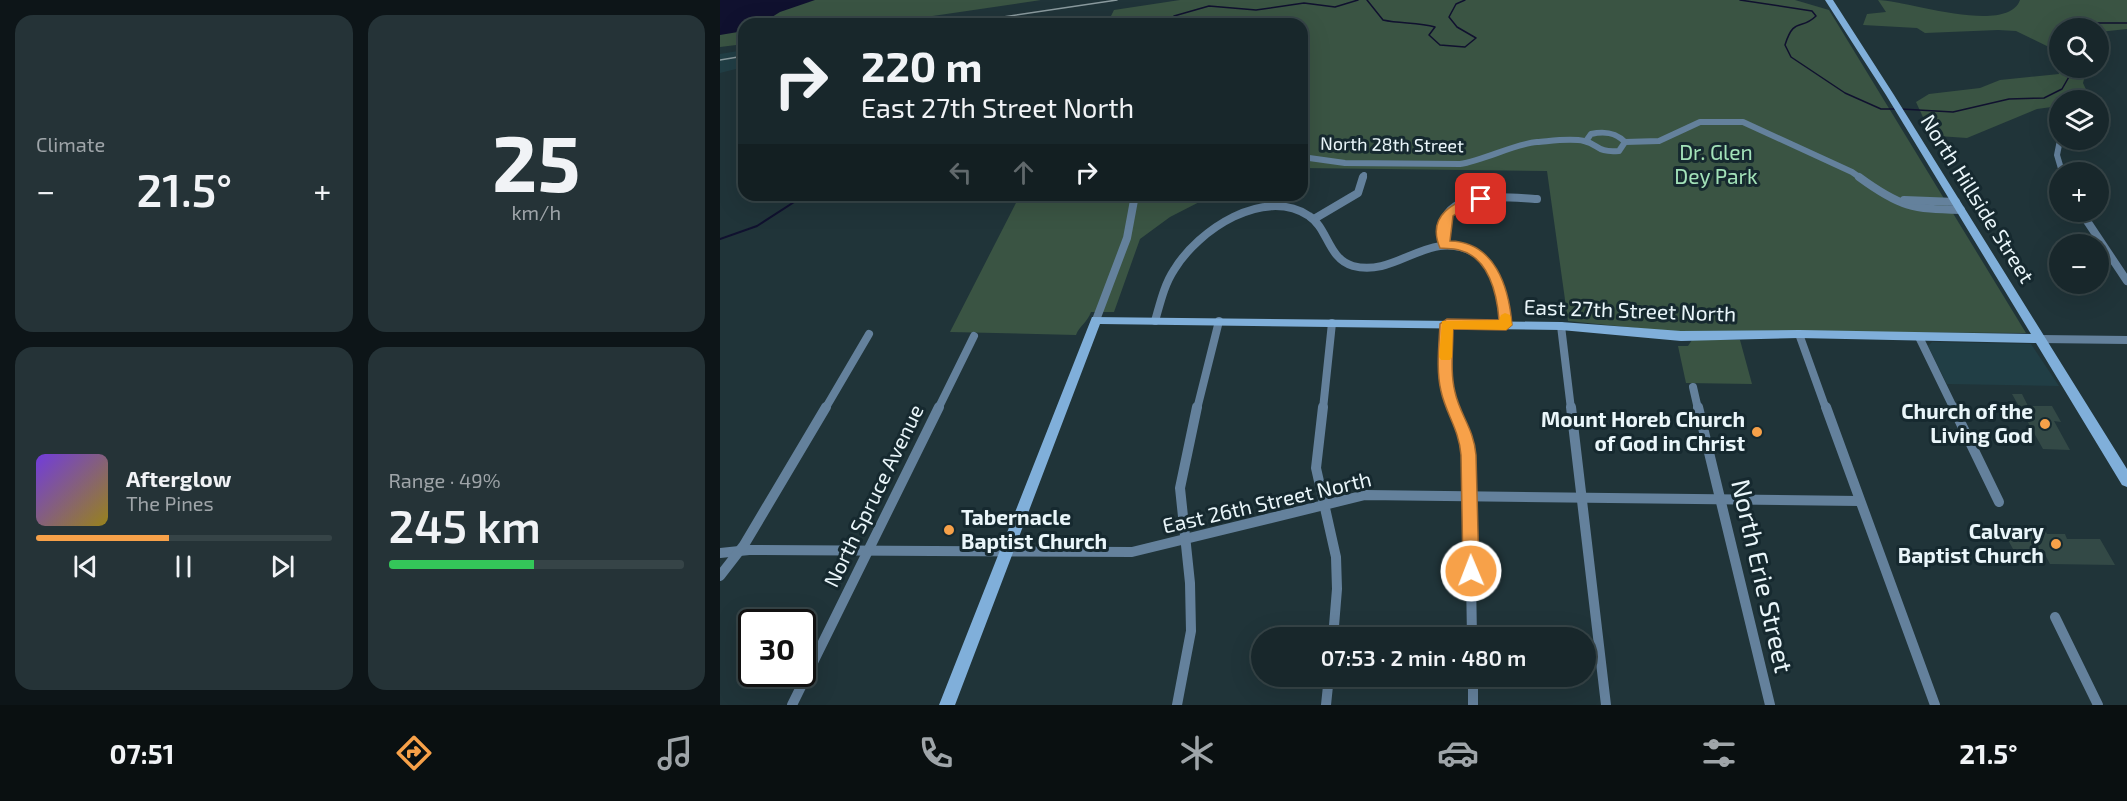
<!DOCTYPE html>
<html lang="en">
<head>
<meta charset="utf-8">
<style>
  :root { --surface:#18272b; --page:#253337; --text:#f1f3f6; --muted:#9fa5a9; --line:#364447; --accent:#f7a149 }
  body { margin:0; font-family:"Exo 2",sans-serif; background:var(--page); color:var(--text); height:100vh; display:flex; flex-direction:column; font-size:22px; white-space:nowrap }
  * { box-sizing:border-box; margin:0 }
  p { font-size:20px; color:var(--muted) }
  .icon { flex:none; width:33px; height:33px; fill:none; stroke:currentColor; stroke-width:2; stroke-linecap:round; stroke-linejoin:round }
  .map { position:relative; flex:1; overflow:hidden }
  .panel { display:flex; flex-direction:column; gap:15px; padding:15px; background:#0d1518; width:720px }
  .panel>* { flex:none }
  .top-card { position:absolute; left:18px; top:18px; width:570px; height:183px; border-radius:18px; box-shadow:0 6px 24px #0002,0 0 0 2px var(--line); background:#18272b; color:var(--text); overflow:hidden }
  .tools { position:absolute; left:1329px; top:18px; display:grid; gap:12px }
  .tools a { display:grid; place-items:center; width:60px; height:60px; border-radius:50%; background:var(--surface); box-shadow:0 6px 24px #0002,0 0 0 2px var(--line); font-size:30px }
  .speed { position:absolute; left:18px; top:609px; display:flex; gap:12px; font-size:30px; font-weight:700; text-align:center }
  .speed>* { display:grid; place-content:center; width:78px; height:78px; border-radius:50%; background:var(--surface); box-shadow:0 6px 24px #0002,0 0 0 2px var(--line); line-height:1 }
  .speed .limit { border:3px solid #111; border-radius:9px; background:#fff; color:#111 }
  .pin { position:absolute; display:grid; place-items:center; width:51px; height:51px; color:#fff; margin:-26px; border-radius:12px; box-shadow:0 3px 9px #0006 }
  .me { position:absolute; width:66px; margin:-33px; rotate:359deg; stroke-linejoin:round; filter:drop-shadow(0 0 4px #0008) }
  .turn { display:flex; align-items:center; gap:21px; height:126px; padding:0 24px; font-size:27px }
  .turn .icon { width:78px; height:78px; stroke-width:2.5 }
  .turn b { display:block; font-size:42px; line-height:51px }
  .lanes { display:flex; align-items:center; height:57px; padding:0 24px; background:#0003; justify-content:center; gap:30px; direction:ltr }
  .lanes .off { opacity:.35 }
  .big { font-size:45px; font-weight:600; line-height:1.1 }
  .panel .tile { flex:1; display:flex; flex-direction:column; justify-content:center; gap:9px; min-width:0; padding:0 21px; border-radius:18px; background:var(--page) }
  .panel .dial { align-items:center; gap:0 }
  .dial b { font-size:78px; line-height:1 }
  .song { display:flex; align-items:center; gap:18px }
  .cover { width:72px; height:72px; border-radius:9px; background:linear-gradient(135deg,hsl(260 70% 55%),hsl(50 70% 35%)) }
  .played { height:6px; border-radius:3px; background:linear-gradient(90deg,var(--accent) 45%,var(--line) 45%) }
  .keys { display:flex; justify-content:space-around; direction:ltr }
  .heat { display:flex; justify-content:space-between; align-items:center; font-size:33px; direction:ltr }
  .charge { height:9px; border-radius:4px; background:linear-gradient(90deg,#34c759 49%,var(--line) 0) }
  .panel .tiles { flex:1; display:grid; gap:15px; grid-template-columns:repeat(2,1fr) }
  .trip { position:absolute; left:531px; top:627px; width:345px; height:60px; border-radius:30px; background:var(--surface); box-shadow:0 6px 24px #0002,0 0 0 2px var(--line); font-weight:600; line-height:60px; text-align:center }
  .dock { display:flex; height:96px; justify-content:space-around; align-items:center; background:#0a1011; color:var(--muted) }
  .dock .icon { width:42px; height:42px }
  .dock .active { color:var(--accent) }
  .dock b { font-size:27px; color:var(--text) }
  main { display:flex; flex:1; min-height:0 }
  .map>svg:first-child { display:block }
</style>
</head>
<body>
<main>
<section class="panel">
<div class="tiles">
<div class="tile"><p>Climate</p>
<div class="heat"><a>−</a><b class="big">21.5°</b><a>+</a></div>
</div>
<div class="tile dial"><b>25</b><p>km/h</p></div>
<div class="tile">
<div class="song"><i class="cover"></i><div><b>Afterglow</b><p>The Pines</p></div></div>
<div class="played"></div>
<div class="keys"><svg class="icon" aria-label="previous" viewBox="0 0 24 24"><path d="M18 5L8 12l10 7zM5 5v14"/></svg><svg class="icon" aria-label="pause" viewBox="0 0 24 24"><path d="M8 5v14M16 5v14"/></svg><svg class="icon" aria-label="next" viewBox="0 0 24 24"><path d="M6 5l10 7-10 7zM19 5v14"/></svg></div>
</div>
<div class="tile"><p>Range · 49%</p><b class="big">245 km</b><div class="charge"></div></div>
</div>
</section>
<div class="map">
<svg width="1407" height="705" viewBox="0 0 1407 705">
  <rect width="100%" height="100%" fill="#203439"/>
  <g fill="#213e45">
    <polygon points="24,50 24,67 0,73 0,54"/>
    <polygon points="1212,342 1311,344 1339,386 1227,384 1208,346"/>
  </g>
  <g fill="#3a5443">
    <polygon points="0,0 321,0 158,24 24,24 24,44 0,47"/>
    <polygon points="460,0 1075,0 1109,10 1306,333 946,331 848,321 827,171 582,168 582,24 387,24 394,10"/>
    <path d="M 1158,0 C 1185,0 1287,36 1300,0 L 1407,0 L 1407,29 L 1379,32 L 1378,28 L 1340,28 L 1340,68 L 1367,68 L 1363,83 L 1370,98 L 1363,100 L 1340,100 L 1339,106 L 1317,109 L 1247,138 L 1218,136 L 1208,128 L 1196,102 L 1209,94 L 1260,88 L 1280,80 L 1339,74 L 1333,49 L 1296,31 L 1278,30 L 1205,33 L 1197,28 L 1143,25 L 1147,14 L 1166,12 Z"/>
    <path d="M 300,195 L 493,195 L 450,217 L 420,239 L 394,312 L 371,312 C 367,323 360,325 356,335 L 230,332 Z"/>
    <polygon points="972,340 1020,340 1032,384 966,383 958,346 968,346"/>
  </g>
  <polygon fill="#10112f" points="0,0 95,0 60,12 41,24 24,24 24,31 0,35"/>
  <g fill="none" stroke-linecap="round" stroke-linejoin="round">
    <g stroke="#10112f" stroke-width="1.5">
      <path d="M 647,0 L 663,20 C 681,24 698,22 715,27 L 709,35 L 720,45 L 745,47 L 756,38 L 737,27 L 729,17 L 736,4 L 745,0"/>
      <path d="M 1020,0 L 1092,11 L 1096,16 C 1081,31 1074,16 1065,45 L 1071,57 L 1125,93 L 1161,109 L 1176,109"/>
      <polyline points="443,24 454,16 489,6 536,10 584,3 615,7 638,0"/>
      <polyline points="1360,28 1378,23 1407,23"/>
      <polyline points="1181,109 1233,112 1289,99 1324,98 1342,89 1354,68"/>
    </g>
    <polyline stroke="#10112f" stroke-width="2" points="0,239 37,226 85,195"/>
  </g>
  <g fill="#334946">
    <polygon points="1292,394 1302,394 1308,406 1332,406 1341,422 1334,421 1350,450 1323,449"/>
    <polygon points="1312,528 1324,528 1327,534 1345,534 1347,539 1380,539 1395,565 1330,564 1322,549 1293,549 1287,538 1310,538 1307,532 1314,532"/>
  </g>
  <g fill="none" stroke-linecap="round" stroke-linejoin="round">
    <g stroke="#64819c" stroke-width="6">
      <polyline points="1340,140 1337,155 1342,172"/>
      <path d="M 866,141 L 871,134 C 884,131 895,132 905,142 L 939,141 L 980,122 L 1023,122 L 1132,172 L 1142,179"/>
      <path d="M 582,157 L 625,163 L 740,164 C 765,160 794,144 817,142 C 831,141 851,138 864,141 C 879,144 876,153 899,151 L 905,142"/>
      <polyline points="643,179 644,175"/>
    </g>
    <g stroke="#64819c" stroke-width="8">
      <path d="M 1139,177 C 1180,207 1192,209 1241,210"/>
      <polyline points="1184,200 1236,202"/>
      <polyline points="1361,212 1407,281"/>
      <polyline points="594,219 638,193 643,177"/>
      <path d="M 724,245 C 723,236 721,224 726,216 C 741,190 792,198 817,199"/>
      <polyline points="376,320 407,238 415,195"/>
      <path d="M 435,321 C 440,304 444,285 454,270 C 478,230 544,186 589,216 C 608,228 608,259 633,266 C 677,278 709,227 755,253 C 780,267 784,299 786,325"/>
      <polyline points="727,324 726,375 734,409"/>
      <polyline points="841,326 851,409"/>
      <polyline points="1079,334 1106,409"/>
      <polyline points="1199,337 1234,409"/>
      <polyline points="1320,339 1407,340"/>
      <polyline points="973,387 978,409"/>
      <polyline points="105,409 149,334"/>
      <polyline points="218,409 254,336"/>
      <polyline points="477,409 499,321"/>
      <polyline points="603,409 612,323"/>
    </g>
    <g stroke="#64819c" stroke-width="10">
      <polyline points="603,407 596,468 616,557 617,589 613,638"/>
      <polyline points="733,407 745,437 749,455 752,638"/>
      <polyline points="851,407 886,705"/>
      <polyline points="978,407 1050,705"/>
      <polyline points="1106,407 1215,705"/>
      <polyline points="1233,407 1279,502"/>
      <polyline points="0,553 29,550 412,552 645,495 1139,501"/>
      <polyline points="0,576 24,545 106,407"/>
      <polyline points="1335,617 1378,705"/>
      <polyline points="753,676 753,705"/>
      <polyline points="72,705 219,407"/>
      <polyline points="457,705 471,631 470,583 460,488 477,407"/>
      <polyline points="606,705 609,676"/>
    </g>
    <polygon fill="#80afda" fill-rule="evenodd" points="1105,0 1113,0 1174,95 1407,469 1407,487 1402,485 1316,343 1079,338 961,341 841,330 380,324 235,705 219,705 372,317 841,322 961,331 1079,330 1311,334 1166,95"/>
    <g stroke="#8a9a9e" stroke-width="1.5">
      <polyline points="236,24 397,0"/>
      <polyline points="0,60 24,56"/>
    </g>
  </g>
  <path fill="#f7a149" stroke="#a1692f" stroke-width="1.5" d="M 761,195 L 767,199 L 765,202 L 748,205 L 733,216 L 730,241 C 775,242 789,287 792,325 L 786,330 L 733,329 C 733,350 730,372 735,392 C 740,415 754,429 756,455 L 759,571 L 757,576 L 751,579 L 745,576 L 743,571 L 741,455 C 739,429 726,414 721,391 C 716,370 719,346 720,324 L 727,319 L 779,320 C 777,294 769,257 739,250 C 732,248 726,249 720,248 C 706,215 734,201 761,195 Z"/>
  <polygon fill="#f59e0b" points="785,313 790,315 792,325 786,330 733,329 732,357 730,360 721,360 719,357 722,321 779,320 781,315"/>
  <g fill="#f7a149" stroke="#16292f" stroke-width="2">
    <circle cx="1325" cy="424" r="6"/>
    <circle cx="1037" cy="432" r="6"/>
    <circle cx="229" cy="530" r="6"/>
    <circle cx="1336" cy="544" r="6"/>
  </g>
  <g text-anchor="middle" stroke-width="6" stroke-linejoin="round" paint-order="stroke">
    <g font-size="18" fill="#eaf6fa" stroke="#16292f">
      <text transform="translate(672 145) rotate(1)" y="6">North 28th Street</text>
    </g>
    <g font-size="21" fill="#a3e3b9" stroke="#16292f">
      <text x="996" y="160">Dr. Glen<tspan x="996" dy="24">Dey Park</tspan></text>
    </g>
    <g font-size="21" fill="#eaf6fa" stroke="#16292f">
      <text transform="translate(1257 199) rotate(58)" y="7">North Hillside Street</text>
      <text transform="translate(910 311) rotate(2)" y="7">East 27th Street North</text>
      <text transform="translate(154 496) rotate(-64)" y="7">North Spruce Avenue</text>
      <text transform="translate(547 503) rotate(-13)" y="7">East 26th Street North</text>
    </g>
    <g font-size="21" font-weight="bold" fill="#eaf6fa" stroke="#16292f" text-anchor="end">
      <text x="1313" y="419">Church of the<tspan x="1313" dy="24">Living God</tspan></text>
      <text x="1025" y="427">Mount Horeb Church<tspan x="1025" dy="24">of God in Christ</tspan></text>
      <text x="241" y="525" text-anchor="start">Tabernacle<tspan x="241" dy="24">Baptist Church</tspan></text>
      <text x="1324" y="539">Calvary<tspan x="1324" dy="24">Baptist Church</tspan></text>
    </g>
    <g font-size="26" fill="#eaf6fa" stroke="#16292f">
      <text transform="translate(1042 576) rotate(77)" y="9">North Erie Street</text>
    </g>
  </g>
</svg>
<div class="tools">
<a><svg class="icon" aria-label="search" viewBox="0 0 24 24"><circle cx="10" cy="10" r="6"/><path d="M15 15l6 6"/></svg></a>
<a><svg class="icon" aria-label="layers" viewBox="0 0 24 24"><path d="M12 4l9 5-9 5-9-5zM3 14l9 5 9-5"/></svg></a>
<a>+</a>
<a>−</a>
</div>
<div class="speed"><div class="limit">30</div></div>
<div class="pin" style="left:761px;top:199px;background:#d93025"><svg class="icon" aria-label="arrive" viewBox="0 0 24 24"><path d="M6 21V4h12l-3 4 3 4H6"/></svg></div>
<svg class="me" style="left:751px;top:571px" viewBox="-20 -20 40 40"><circle r="17" fill="#f7a149" stroke="#fff" stroke-width="3"/><path d="M0-11L8 9 0 5-8 9z" fill="#fff"/></svg>
<div class="trip">07:53 · 2 min · 480 m</div>
<div class="top-card">
<div class="turn"><svg class="icon" aria-label="right" viewBox="0 0 24 24"><path d="M7 20v-9h11M14 6l5 5-5 5"/></svg><div><b>220 m</b>East 27th Street North</div></div>
<div class="lanes"><svg class="icon off" aria-label="left" viewBox="0 0 24 24"><path d="M17 20v-9H6M10 6l-5 5 5 5"/></svg><svg class="icon off" aria-label="ahead" viewBox="0 0 24 24"><path d="M12 20V5M6 11l6-6 6 6"/></svg><svg class="icon" aria-label="right" viewBox="0 0 24 24"><path d="M7 20v-9h11M14 6l5 5-5 5"/></svg></div>
</div>
</div>
</main>
<nav class="dock">
<b>07:51</b>
<svg class="icon active" aria-label="directions" viewBox="0 0 24 24"><path d="M12 3l9 9-9 9-9-9zM9 14v-3h6M13 9l2 2-2 2"/></svg>
<svg class="icon" aria-label="music" viewBox="0 0 24 24"><path d="M9 18V5l10-2v13"/><circle cx="6" cy="18" r="3"/><circle cx="16" cy="16" r="3"/></svg>
<svg class="icon" aria-label="phone" viewBox="0 0 24 24"><path d="M5 4h4l2 5-3 2q2 4 5 5l2-3 5 2v4C11 20 4 13 5 4z"/></svg>
<svg class="icon" aria-label="climate" viewBox="0 0 24 24"><path d="M12 3v18M4 7l16 10M4 17L20 7"/></svg>
<svg class="icon" aria-label="car" viewBox="0 0 24 24"><path d="M5 17H2v-5l4-1 3-4h7l3 4 3 1v5h-3M9 17h6M6 11h13"/><circle cx="7" cy="17" r="2"/><circle cx="17" cy="17" r="2"/></svg>
<svg class="icon" aria-label="filters" viewBox="0 0 24 24"><path d="M4 7h16M4 17h16"/><circle cx="9" cy="7" r="2"/><circle cx="15" cy="17" r="2"/></svg>
<b>21.5°</b>
</nav>
</body>
</html>
